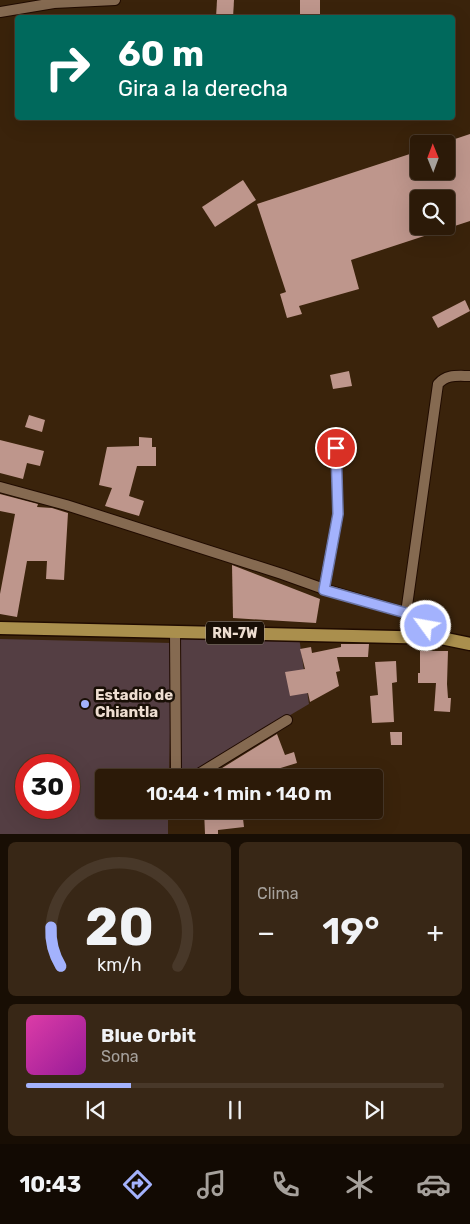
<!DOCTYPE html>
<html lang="es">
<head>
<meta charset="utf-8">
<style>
  :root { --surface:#2c1a08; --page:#382716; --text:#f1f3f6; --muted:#a6a19c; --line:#483829; --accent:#a3b2fd }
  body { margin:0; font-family:Rubik,sans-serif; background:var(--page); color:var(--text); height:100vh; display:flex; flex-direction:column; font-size:19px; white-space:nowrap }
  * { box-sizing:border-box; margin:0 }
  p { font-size:16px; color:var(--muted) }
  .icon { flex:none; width:28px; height:28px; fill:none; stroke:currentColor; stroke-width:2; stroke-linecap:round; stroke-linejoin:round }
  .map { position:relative; height:834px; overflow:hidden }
  .drawer { display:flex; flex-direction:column; gap:8px; padding:8px; background:#180e04; flex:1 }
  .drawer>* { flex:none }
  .hud { position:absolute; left:15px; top:15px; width:440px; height:105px; border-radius:5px; box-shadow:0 5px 20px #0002,0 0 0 1px var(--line); background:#00695c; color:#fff; overflow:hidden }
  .needle { width:32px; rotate:359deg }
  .buttons { position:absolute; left:410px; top:135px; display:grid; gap:10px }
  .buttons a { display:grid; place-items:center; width:45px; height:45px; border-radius:5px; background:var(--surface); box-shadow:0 5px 20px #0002,0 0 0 1px var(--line); font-size:25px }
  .speed { position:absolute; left:15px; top:754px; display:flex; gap:10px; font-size:25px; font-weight:700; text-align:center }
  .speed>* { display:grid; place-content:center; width:65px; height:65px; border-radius:50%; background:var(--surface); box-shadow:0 5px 20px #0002,0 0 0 1px var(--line); line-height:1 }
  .speed .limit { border:8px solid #d22; background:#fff; color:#111 }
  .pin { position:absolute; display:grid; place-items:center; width:42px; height:42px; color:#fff; margin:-21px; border:2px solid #fff; border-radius:50%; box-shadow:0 1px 5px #0007 }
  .me { position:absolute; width:55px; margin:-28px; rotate:302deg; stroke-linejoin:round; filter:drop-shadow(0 0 4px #0008) }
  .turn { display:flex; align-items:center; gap:18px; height:105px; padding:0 20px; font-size:22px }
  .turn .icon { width:65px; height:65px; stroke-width:2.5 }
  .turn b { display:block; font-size:35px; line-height:42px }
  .big { font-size:38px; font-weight:600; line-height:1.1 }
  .drawer .tile { flex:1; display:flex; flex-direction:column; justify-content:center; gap:8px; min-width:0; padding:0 18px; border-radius:8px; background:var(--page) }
  .drawer .dial { align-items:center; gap:0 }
  .dial svg { height:130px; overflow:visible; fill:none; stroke:var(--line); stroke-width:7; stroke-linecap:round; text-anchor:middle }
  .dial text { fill:var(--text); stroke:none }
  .song { display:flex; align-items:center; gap:15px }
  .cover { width:60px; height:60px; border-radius:8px; background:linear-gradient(135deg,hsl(320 70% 55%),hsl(300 70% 35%)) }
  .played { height:5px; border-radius:2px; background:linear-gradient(90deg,var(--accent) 25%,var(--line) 25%) }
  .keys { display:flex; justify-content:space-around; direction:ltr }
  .heat { display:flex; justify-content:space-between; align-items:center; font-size:28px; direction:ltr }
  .drawer .tiles { flex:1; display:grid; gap:8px; grid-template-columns:1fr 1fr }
  .tile:last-child { grid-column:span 2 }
  .trip { position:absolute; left:95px; top:769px; width:288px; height:50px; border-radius:5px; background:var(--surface); box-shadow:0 5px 20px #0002,0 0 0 1px var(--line); font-weight:600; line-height:50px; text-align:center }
  .tab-bar { display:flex; height:80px; justify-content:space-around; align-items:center; background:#120a03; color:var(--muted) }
  .tab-bar .icon { width:35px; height:35px }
  .tab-bar .current { color:var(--accent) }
  .tab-bar b { font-size:22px; color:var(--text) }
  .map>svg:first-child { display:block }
</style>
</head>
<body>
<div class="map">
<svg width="470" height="834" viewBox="0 0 470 834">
  <rect width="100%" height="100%" fill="#3a230b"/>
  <g fill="#543e43" fill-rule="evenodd">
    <polygon points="178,636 299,637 309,704 187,776 177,774"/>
    <path d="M 0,639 L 172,643 L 169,777 L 104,778 L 104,810 L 168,810 L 168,834 L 0,834 ZM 26,765 L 69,765 L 69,808 L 26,808 Z"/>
  </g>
  <g fill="#be968c" fill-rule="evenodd">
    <polygon points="217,0 234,0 233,18 216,18"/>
    <polygon points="300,0 320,0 320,17 300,18"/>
    <path d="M 470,134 L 470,221 L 351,260 L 359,289 L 299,306 L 302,314 L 287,318 L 280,294 L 286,292 L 257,204 L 419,151 L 419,171 L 446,171 L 446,142 ZM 419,199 L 446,199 L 446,226 L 419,226 Z"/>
    <polygon points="243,180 256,200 215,227 202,207"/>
    <polygon points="465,300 470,311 438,328 432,317"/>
    <polygon points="349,371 352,386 333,389 330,375"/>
    <polygon points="29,415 45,420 42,432 25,427"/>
    <polygon points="139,437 152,438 152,447 156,447 156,466 137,466 129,496 144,501 139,516 105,506 112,488 99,485 107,447 139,446"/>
    <polygon points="0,440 44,451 40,466 27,463 23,479 0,473"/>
    <polygon points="0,494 38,504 37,507 52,508 68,513 64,580 46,579 47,561 27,561 17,617 0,614 0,594 15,514 0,511"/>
    <polygon points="232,565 320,599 316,623 233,618"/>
    <polygon points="341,644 369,644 368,657 337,657 340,671 336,672 339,686 310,702 308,693 290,696 285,672 305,669 300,649 311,647 312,653 341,647"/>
    <polygon points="420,651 448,651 447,684 448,698 451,698 450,712 434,711 436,683 418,683 418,673 420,673"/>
    <polygon points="396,661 397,682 392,683 394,722 372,723 370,696 378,695 375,662"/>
    <polygon points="390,732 402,732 402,745 391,745"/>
    <polygon points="277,734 285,755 294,752 297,763 274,770 275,772 258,778 206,778"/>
    <polygon points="204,810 242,810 244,827 218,830 218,834 205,834"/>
  </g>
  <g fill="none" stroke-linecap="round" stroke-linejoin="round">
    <defs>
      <g id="minor">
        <polyline points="0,12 54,3 115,0"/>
        <polyline points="0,487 66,505 282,574 324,589 406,613 426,626 441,638"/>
        <polyline points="324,589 338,514 336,448"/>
        <path d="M 406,613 L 438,384 C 447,374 457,376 470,376"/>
        <polyline points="175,632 176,778"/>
        <polyline points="192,778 287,720"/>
      </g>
      <polyline id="primary" points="0,628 441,638 470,644"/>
    </defs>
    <use href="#minor" stroke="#200b00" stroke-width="12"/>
    <use href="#primary" stroke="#200b00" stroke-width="15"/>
    <use href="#minor" stroke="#856a51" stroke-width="10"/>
    <use href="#primary" stroke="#aa8f4d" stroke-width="12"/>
  </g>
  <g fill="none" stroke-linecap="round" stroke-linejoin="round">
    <defs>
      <polyline id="route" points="336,448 338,514 324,590 406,613 426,626"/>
    </defs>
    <use href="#route" stroke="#6a74a4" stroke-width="12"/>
    <use href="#route" stroke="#a3b2fd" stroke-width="9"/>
  </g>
  <circle fill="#a3b2fd" stroke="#190f06" stroke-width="2" cx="85" cy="704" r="5"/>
  <g text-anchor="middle" stroke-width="5" stroke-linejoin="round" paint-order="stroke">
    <rect fill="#190f06" stroke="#aea094" stroke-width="1" x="206" y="621.5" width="58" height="23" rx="4"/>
    <g font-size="14" font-weight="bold" fill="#eeded1">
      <text x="235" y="638">RN-7W</text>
    </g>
    <g font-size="15" font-weight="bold" fill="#eeded1" stroke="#190f06" text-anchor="start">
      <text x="95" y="700">Estadio de<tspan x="95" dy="17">Chiantla</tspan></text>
    </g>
  </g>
</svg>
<div class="buttons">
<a><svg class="needle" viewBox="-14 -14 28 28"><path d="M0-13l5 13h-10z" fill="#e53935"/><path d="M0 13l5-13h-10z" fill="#a6a19c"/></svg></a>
<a><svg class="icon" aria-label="search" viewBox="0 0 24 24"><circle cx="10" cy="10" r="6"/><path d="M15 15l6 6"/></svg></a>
</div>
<div class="speed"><div class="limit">30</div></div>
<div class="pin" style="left:336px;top:448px;background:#d93025"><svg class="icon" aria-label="arrive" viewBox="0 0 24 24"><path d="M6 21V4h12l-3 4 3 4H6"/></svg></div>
<svg class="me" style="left:426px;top:626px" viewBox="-20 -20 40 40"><circle r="17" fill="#a3b2fd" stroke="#fff" stroke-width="3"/><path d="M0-11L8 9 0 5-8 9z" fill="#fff"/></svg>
<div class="trip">10:44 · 1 min · 140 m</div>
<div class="hud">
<div class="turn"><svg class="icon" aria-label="right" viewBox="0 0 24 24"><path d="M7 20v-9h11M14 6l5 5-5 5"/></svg><div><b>60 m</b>Gira a la derecha</div></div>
</div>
</div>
<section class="drawer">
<div class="tiles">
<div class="tile dial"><svg viewBox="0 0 100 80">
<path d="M14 69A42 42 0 1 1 86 69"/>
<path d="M14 69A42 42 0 0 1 8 45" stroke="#a3b2fd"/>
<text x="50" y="56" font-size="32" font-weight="700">20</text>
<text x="50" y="72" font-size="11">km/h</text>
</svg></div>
<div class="tile"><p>Clima</p>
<div class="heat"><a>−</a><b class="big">19°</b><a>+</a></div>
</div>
<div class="tile">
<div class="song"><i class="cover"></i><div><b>Blue Orbit</b><p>Sona</p></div></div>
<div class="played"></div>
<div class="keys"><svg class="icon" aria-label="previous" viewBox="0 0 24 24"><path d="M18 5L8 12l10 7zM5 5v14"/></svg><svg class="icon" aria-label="pause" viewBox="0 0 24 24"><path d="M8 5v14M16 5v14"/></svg><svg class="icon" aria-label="next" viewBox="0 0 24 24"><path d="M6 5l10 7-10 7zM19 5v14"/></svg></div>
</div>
</div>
</section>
<nav class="tab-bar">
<b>10:43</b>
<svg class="icon current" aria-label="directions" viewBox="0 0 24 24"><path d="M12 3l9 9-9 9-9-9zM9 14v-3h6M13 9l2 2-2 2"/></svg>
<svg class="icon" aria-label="music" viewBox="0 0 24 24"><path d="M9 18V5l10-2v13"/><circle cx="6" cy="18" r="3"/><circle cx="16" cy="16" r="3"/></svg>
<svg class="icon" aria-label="phone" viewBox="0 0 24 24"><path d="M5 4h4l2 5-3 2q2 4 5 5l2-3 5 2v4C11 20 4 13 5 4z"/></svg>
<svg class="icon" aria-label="climate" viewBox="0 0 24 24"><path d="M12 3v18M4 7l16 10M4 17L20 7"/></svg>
<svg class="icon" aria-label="car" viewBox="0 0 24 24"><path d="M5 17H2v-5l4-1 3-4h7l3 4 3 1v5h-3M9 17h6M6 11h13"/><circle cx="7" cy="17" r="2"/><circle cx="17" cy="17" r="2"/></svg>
</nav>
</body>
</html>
